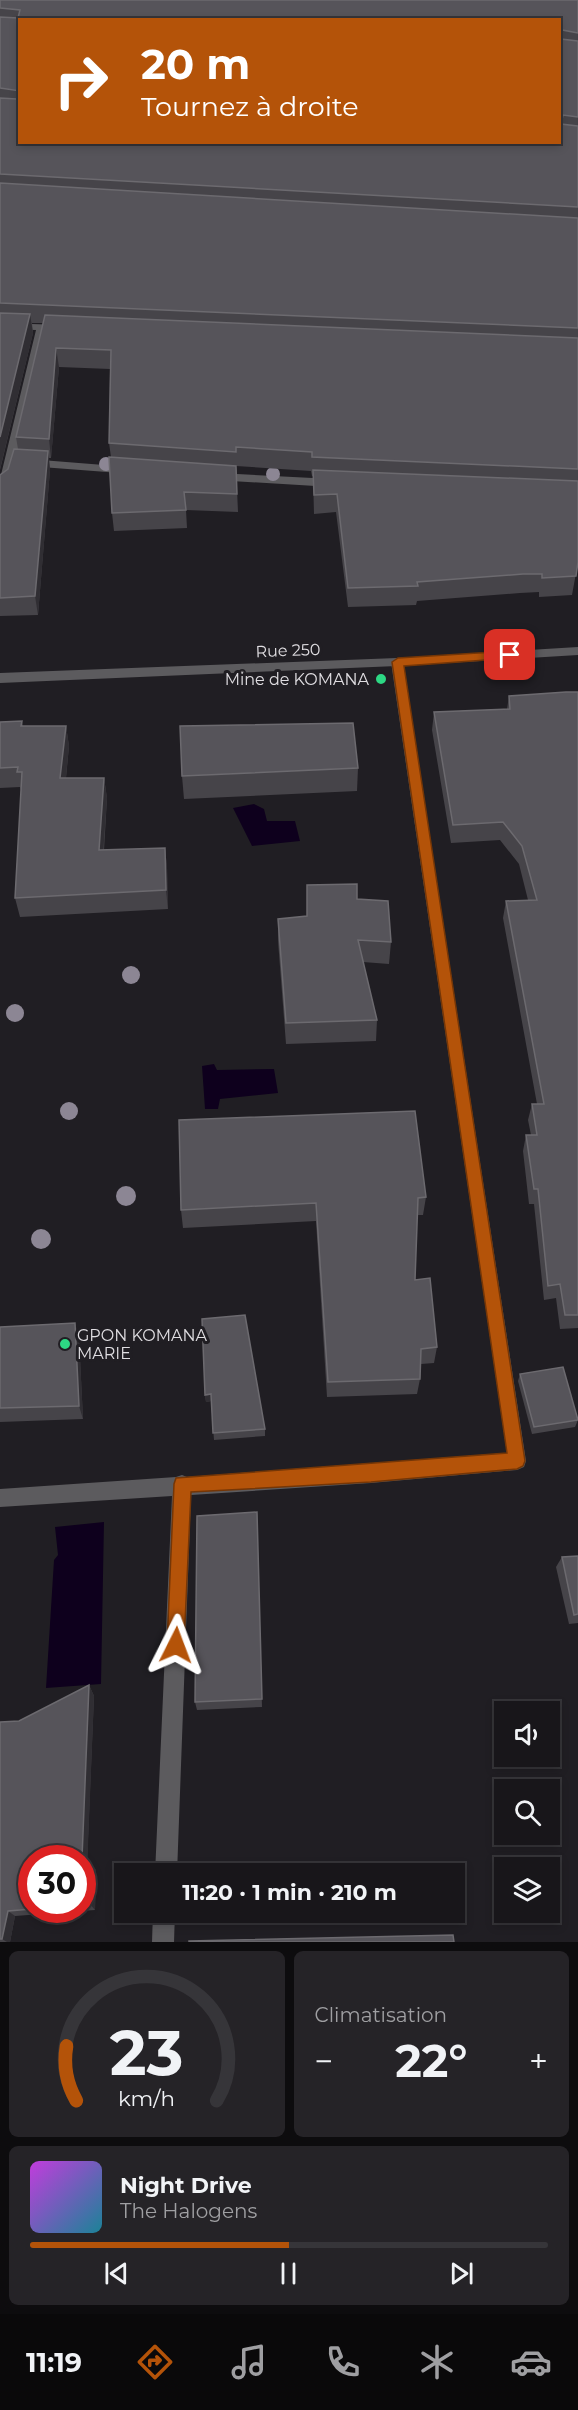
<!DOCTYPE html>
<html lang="fr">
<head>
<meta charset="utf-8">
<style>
  :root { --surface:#18161a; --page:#252327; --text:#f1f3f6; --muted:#9f9fa2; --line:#363539; --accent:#b45309 }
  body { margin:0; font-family:Montserrat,sans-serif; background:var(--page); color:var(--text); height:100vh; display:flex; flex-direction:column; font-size:22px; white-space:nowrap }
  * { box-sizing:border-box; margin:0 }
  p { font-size:20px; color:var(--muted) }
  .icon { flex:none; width:33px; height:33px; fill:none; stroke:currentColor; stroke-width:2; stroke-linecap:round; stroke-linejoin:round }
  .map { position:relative; height:1942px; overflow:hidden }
  .details { display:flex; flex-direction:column; gap:9px; padding:9px; background:#0d0c0e; flex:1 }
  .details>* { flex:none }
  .top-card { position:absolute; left:18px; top:18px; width:543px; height:126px; border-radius:0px; box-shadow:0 3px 9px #0003,0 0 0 2px var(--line); background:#b45309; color:#fff; overflow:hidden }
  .fabs { position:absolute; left:494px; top:1701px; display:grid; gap:12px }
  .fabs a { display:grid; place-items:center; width:66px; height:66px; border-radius:0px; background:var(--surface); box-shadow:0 3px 9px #0003,0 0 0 2px var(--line); font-size:30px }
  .speed { position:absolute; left:18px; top:1845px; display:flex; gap:12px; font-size:30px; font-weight:700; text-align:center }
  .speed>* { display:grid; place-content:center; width:78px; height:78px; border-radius:50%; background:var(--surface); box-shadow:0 3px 9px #0003,0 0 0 2px var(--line); line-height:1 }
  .speed .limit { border:9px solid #d22; background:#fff; color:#111 }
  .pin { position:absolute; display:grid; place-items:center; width:51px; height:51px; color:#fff; margin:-26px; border-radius:12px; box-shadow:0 3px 9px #0006 }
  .me { position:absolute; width:66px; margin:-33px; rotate:3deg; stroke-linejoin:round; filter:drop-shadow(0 0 4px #0008) }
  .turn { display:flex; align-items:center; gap:21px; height:126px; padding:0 24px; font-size:27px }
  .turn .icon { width:78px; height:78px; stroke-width:2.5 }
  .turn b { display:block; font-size:42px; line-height:51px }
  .big { font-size:45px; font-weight:700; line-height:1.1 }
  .details .tile { flex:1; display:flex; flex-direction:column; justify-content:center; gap:9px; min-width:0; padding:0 21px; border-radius:9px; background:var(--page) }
  .details .dial { align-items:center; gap:0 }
  .dial svg { height:156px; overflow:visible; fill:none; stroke:var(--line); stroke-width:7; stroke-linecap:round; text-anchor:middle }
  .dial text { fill:var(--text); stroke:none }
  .song { display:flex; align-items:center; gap:18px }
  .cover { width:72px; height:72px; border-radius:9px; background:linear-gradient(135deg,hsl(290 70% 55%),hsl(190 70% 35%)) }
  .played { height:6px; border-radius:3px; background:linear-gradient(90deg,var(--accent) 50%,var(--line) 50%) }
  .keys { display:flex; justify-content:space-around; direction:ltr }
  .heat { display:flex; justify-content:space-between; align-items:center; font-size:33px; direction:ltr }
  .details .tiles { flex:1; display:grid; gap:9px; grid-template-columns:1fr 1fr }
  .tile:last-child { grid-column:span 2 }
  .trip { position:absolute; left:114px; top:1863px; width:351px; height:60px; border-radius:0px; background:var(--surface); box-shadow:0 3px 9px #0003,0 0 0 2px var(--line); font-weight:700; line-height:60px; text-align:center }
  .menu { display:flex; height:96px; justify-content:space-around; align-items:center; background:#0a090a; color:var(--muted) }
  .menu .icon { width:42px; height:42px }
  .menu .selected { color:var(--accent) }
  .menu b { font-size:27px; color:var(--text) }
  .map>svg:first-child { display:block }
</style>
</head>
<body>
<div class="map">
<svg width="578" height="1942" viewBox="0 0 578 1942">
  <rect width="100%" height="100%" fill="#201e23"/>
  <g fill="#0e001d">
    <polygon points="254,804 264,809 267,821 295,821 300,841 252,846 233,808"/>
    <polygon points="214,1064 217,1070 274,1069 278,1093 220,1099 218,1109 205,1109 202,1066"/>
    <polygon points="104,1522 101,1684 46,1688 54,1560 58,1555 55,1527"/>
  </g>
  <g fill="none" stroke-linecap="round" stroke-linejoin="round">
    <g fill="#5c5b5e" fill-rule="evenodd">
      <polygon points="0,323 63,325 68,328 63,331 46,331 16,458 129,467 133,468 133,474 15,465 10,486 0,493 0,479 36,330 0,329"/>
      <polygon points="218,473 332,479 338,483 332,487 214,480 212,477"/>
      <polygon points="397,658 403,662 526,1461 524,1467 517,1470 371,1483 191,1495 177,1874 155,1874 172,1496 0,1507 0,1489 176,1477 182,1475 187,1477 507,1453 391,662"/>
      <polygon points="153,1912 175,1912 174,1942 152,1942"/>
    </g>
    <polygon fill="#5c5b5e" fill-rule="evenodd" points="578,647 578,655 397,666 0,683 0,673 397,658"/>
  </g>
  <g fill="#8c8694">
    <circle cx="106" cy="464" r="7"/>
    <circle cx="273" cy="474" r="7"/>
    <circle cx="131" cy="975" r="9"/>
    <circle cx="15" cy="1013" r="9"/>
    <circle cx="69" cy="1111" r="9"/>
    <circle cx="126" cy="1196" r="10"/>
    <circle cx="41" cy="1239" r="10"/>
  </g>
  <g fill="#464449" fill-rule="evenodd">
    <polygon points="0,0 578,0 578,562 572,595 539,597 539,592 520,593 417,601 416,605 348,607 336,512 314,514 313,476 312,476 311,471 236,466 238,512 186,510 187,528 114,531 112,513 111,457 109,443 110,369 59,367 51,458 49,458 50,470 38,615 0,616 0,475 8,469 18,449 16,437 43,323 32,323 33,333 0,470"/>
    <polygon points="578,692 578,1328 560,1329 556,1298 544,1300 534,1204 529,1204 523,1151 526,1135 531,1135 528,1120 532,1104 537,1104 503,918 506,901 528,900 519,864 500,840 451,843 432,730 434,712 507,709 509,696"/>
    <polygon points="22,721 23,726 66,726 69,746 66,778 104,778 107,798 104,850 165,848 167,867 168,909 20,917 15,898 21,790 20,787 0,788 0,722"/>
    <polygon points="358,768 357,791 184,799 182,776"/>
    <polygon points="357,899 391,942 389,964 363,962 377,1020 376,1041 286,1044 278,941 278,919 307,916"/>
    <polygon points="426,1197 423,1215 417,1215 415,1280 437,1347 434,1363 421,1364 420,1379 417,1394 327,1397 316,1221 183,1228 181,1210"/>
    <polygon points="0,1327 79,1338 83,1419 0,1422"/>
    <polygon points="520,1374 578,1420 575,1427 532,1434 518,1381"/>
    <polygon points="205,1395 265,1429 265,1436 214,1440 211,1401 206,1402"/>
    <polygon points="257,1512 262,1707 197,1710 195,1702"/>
    <polygon points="578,1556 578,1623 569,1624 556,1567 562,1557"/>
    <path d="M 89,1685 L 94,1696 L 87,1864 L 96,1870 L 95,1910 L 15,1916 L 10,1942 L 0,1942 L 0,1722 L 19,1721 ZM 82,1858 L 82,1910 L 32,1910 Z"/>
  </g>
  <g fill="#302e33">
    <polygon points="30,314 33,333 0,469 0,437"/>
    <polygon points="56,348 59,367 51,458 49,439"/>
    <polygon points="48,451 50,470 38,615 35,596"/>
    <polygon points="66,726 69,746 64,797 60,778"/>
    <polygon points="104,778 107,798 102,869 99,850"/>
    <polygon points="165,848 167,867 168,909 166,890"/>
    <polygon points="75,1323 79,1338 83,1419 79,1406"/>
    <polygon points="211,1394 212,1401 206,1402 205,1395"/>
    <polygon points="89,1685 94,1696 87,1871 82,1866 82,1858"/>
    <polygon points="90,1864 96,1870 95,1910 90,1904"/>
    <polygon points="8,1911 15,1916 10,1942 7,1942 2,1939"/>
  </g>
  <g fill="#56545a" stroke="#6c6a6f" stroke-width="1.5">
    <polygon points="0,0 578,0 578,33 562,30 561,39 578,41 578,117 563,115 561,124 578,126 578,207 0,174 0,98 17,99 20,92 20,142 560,142 560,20 20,20 20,91 0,88 0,17 18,18 20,10 0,8"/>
    <polygon points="0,183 578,218 578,328 0,303"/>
    <polygon points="0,313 30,314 0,437"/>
    <polygon points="45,315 578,338 578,469 312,457 312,452 236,447 236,452 109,443 111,350 56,348 49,439 16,437"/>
    <polygon points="14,449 48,451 35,596 0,598 0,475 8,469"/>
    <polygon points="109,457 236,466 237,494 184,492 186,510 112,513"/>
    <polygon points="313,470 578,481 578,562 576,576 542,578 542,574 523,574 417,582 418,586 348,588 337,494 314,495"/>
    <polygon points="566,692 578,692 578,1315 565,1315 560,1284 548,1286 538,1189 534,1189 526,1135 537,1135 532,1104 544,1104 506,901 537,900 522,846 503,822 453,825 434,712 510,709 509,696"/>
    <polygon points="22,721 21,726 66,726 60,778 104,778 99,850 165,848 166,890 15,898 22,772 17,772 18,767 0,768 0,722"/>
    <polygon points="353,723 358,768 182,776 180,726"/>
    <polygon points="357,884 357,899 388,901 391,942 358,940 377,1020 286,1023 278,919 307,916 307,885"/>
    <polygon points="415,1111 426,1197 418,1198 415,1280 430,1278 437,1347 421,1349 420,1379 328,1382 316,1203 181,1210 179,1120"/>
    <polygon points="245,1315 265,1429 213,1433 211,1394 205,1395 202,1319"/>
    <polygon points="75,1323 79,1406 0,1408 0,1327"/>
    <polygon points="563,1367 578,1420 534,1427 520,1374"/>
    <polygon points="257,1512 262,1699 195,1702 197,1516"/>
    <polygon points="578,1556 578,1614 574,1615 562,1557"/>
    <polygon points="89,1685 82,1858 32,1858 32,1909 8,1911 2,1939 0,1939 0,1722 19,1721"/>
    <polygon points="82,1864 90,1864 90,1904 82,1905"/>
    <polygon points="453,1935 454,1942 189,1942 189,1941"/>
  </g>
  <polygon fill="#b45309" stroke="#753606" stroke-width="1.5" points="510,651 516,655 514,658 404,666 525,1461 523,1466 517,1469 371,1482 191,1492 184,1645 182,1651 176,1654 169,1651 167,1645 174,1484 176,1478 507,1453 392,662 398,658"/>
  <g fill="#2dd884" stroke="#201e23" stroke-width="2">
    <circle cx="381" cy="679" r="6"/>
    <circle cx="65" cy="1344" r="6"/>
  </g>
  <g text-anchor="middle" stroke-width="6" stroke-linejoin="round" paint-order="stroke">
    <g font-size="16" fill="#e0dee2" stroke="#201e23">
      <text transform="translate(288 650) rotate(-2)" y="6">Rue 250</text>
    </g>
    <g font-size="16" fill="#e0dee2" stroke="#201e23" text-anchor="end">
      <text x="369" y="685">Mine de KOMANA</text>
      <text x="77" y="1341" text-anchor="start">GPON KOMANA<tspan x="77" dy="18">MARIE</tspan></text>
    </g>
  </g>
</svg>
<div class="fabs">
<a><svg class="icon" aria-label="sound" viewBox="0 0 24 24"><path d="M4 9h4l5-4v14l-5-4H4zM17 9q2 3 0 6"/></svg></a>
<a><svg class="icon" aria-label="search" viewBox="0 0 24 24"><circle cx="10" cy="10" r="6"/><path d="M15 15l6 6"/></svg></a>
<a><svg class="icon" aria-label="layers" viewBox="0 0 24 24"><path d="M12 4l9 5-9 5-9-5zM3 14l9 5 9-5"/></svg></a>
</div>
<div class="speed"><div class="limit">30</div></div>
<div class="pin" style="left:510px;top:655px;background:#d93025"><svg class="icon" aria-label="arrive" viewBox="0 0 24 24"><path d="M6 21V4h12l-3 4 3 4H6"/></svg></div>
<svg class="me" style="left:176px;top:1645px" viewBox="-20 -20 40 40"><path d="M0-17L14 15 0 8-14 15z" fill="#b45309" stroke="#fff" stroke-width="4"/></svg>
<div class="trip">11:20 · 1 min · 210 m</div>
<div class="top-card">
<div class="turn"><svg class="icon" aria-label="right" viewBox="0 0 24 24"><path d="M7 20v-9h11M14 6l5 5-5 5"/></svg><div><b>20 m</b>Tournez à droite</div></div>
</div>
</div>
<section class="details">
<div class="tiles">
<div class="tile dial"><svg viewBox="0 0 100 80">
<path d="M14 69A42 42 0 1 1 86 69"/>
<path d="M14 69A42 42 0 0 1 9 41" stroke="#b45309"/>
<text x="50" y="56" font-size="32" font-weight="700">23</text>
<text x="50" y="72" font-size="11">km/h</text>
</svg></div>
<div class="tile"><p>Climatisation</p>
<div class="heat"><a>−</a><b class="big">22°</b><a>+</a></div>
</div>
<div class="tile">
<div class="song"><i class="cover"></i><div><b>Night Drive</b><p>The Halogens</p></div></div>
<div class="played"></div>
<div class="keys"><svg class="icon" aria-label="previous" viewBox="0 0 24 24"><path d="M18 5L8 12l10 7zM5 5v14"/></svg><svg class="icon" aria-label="pause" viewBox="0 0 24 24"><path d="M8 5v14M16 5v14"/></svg><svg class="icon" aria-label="next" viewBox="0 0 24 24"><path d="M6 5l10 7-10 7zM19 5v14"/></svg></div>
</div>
</div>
</section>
<nav class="menu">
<b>11:19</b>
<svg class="icon selected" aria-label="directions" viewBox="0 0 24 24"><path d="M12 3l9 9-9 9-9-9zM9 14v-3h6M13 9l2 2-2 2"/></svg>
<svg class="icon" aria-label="music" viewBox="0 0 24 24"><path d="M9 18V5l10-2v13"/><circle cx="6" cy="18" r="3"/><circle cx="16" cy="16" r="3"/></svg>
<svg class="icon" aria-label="phone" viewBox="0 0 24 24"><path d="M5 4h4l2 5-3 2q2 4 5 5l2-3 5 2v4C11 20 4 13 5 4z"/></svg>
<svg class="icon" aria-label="climate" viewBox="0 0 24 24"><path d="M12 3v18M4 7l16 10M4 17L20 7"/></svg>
<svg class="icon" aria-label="car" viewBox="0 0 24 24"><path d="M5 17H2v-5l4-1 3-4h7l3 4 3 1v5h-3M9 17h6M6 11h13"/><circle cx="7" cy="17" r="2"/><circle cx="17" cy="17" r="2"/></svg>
</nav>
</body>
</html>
